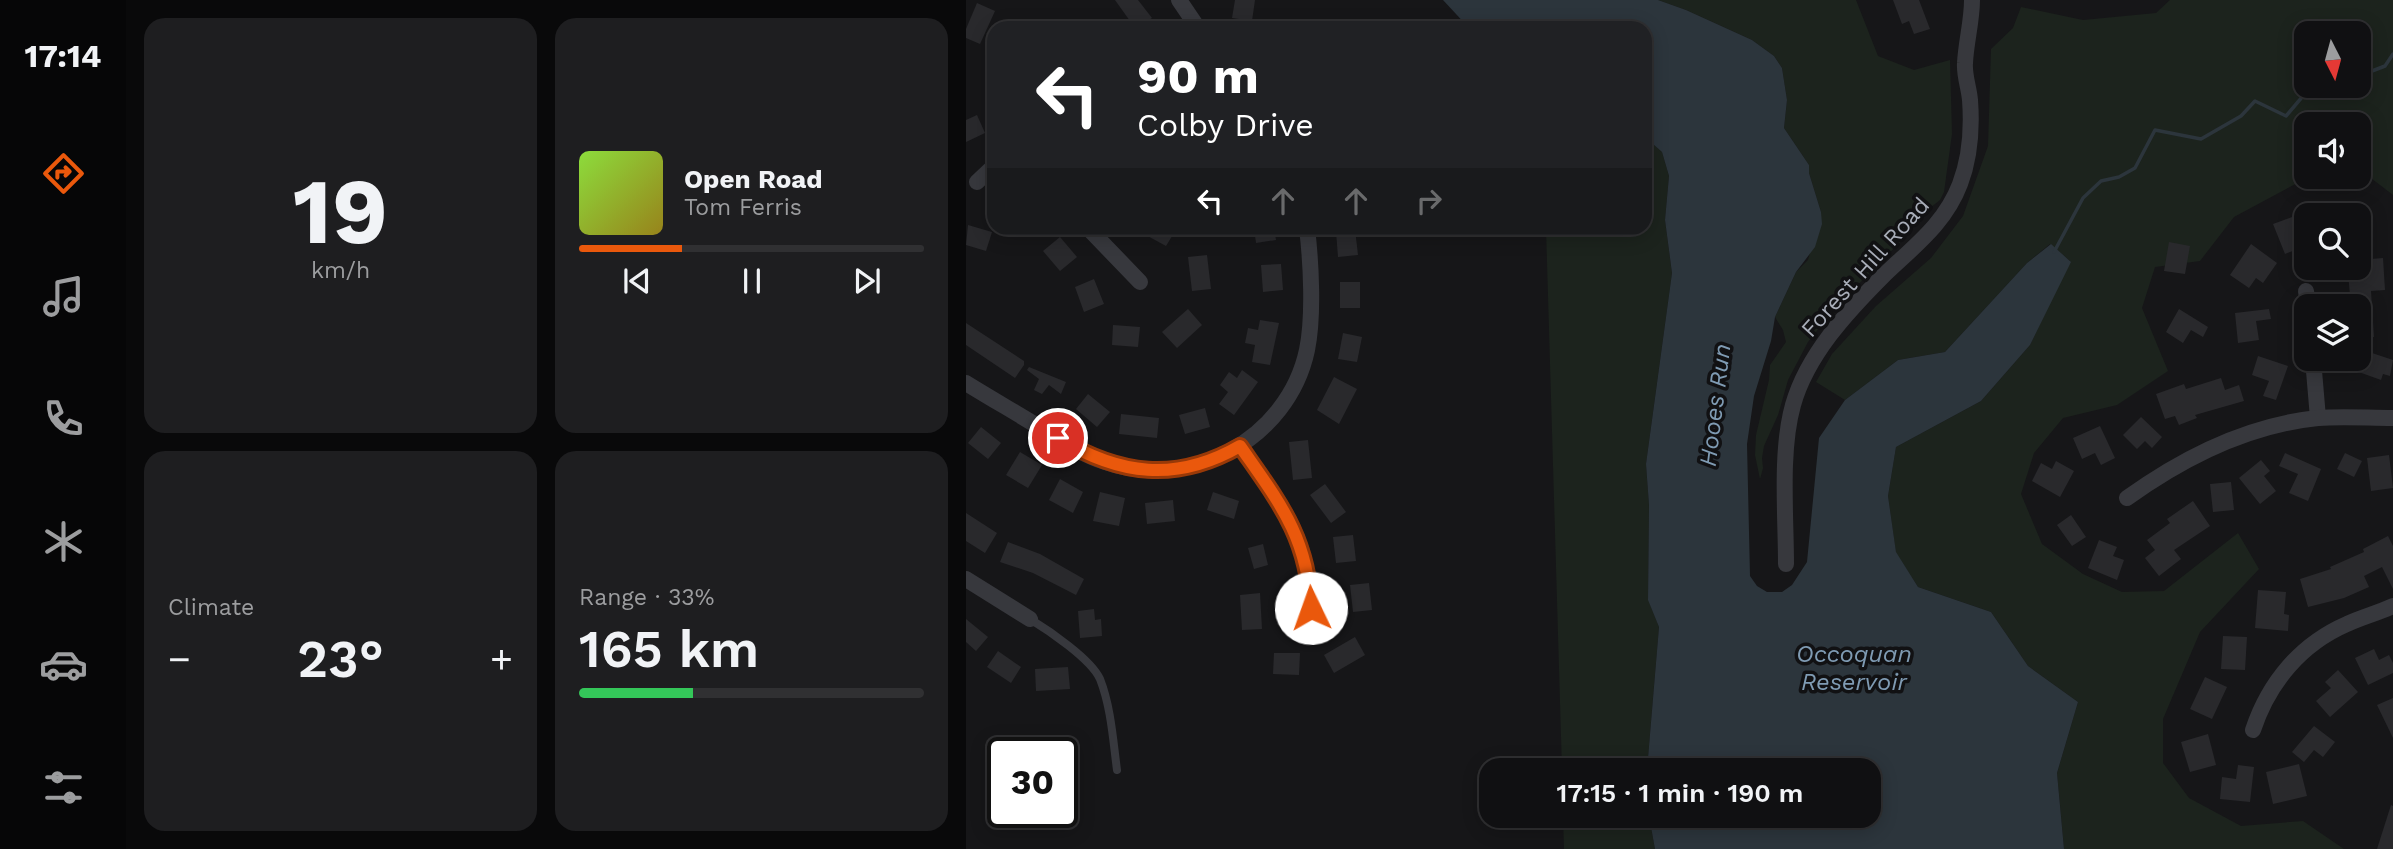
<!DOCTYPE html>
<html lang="en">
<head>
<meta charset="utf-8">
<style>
  :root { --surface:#101012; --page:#1e1e20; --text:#f1f3f6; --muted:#9c9d9f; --line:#303032; --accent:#ea580c }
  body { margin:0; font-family:"Work Sans",sans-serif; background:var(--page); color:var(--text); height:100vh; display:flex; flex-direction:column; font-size:26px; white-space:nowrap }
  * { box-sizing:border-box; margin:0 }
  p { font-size:23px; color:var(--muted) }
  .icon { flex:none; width:38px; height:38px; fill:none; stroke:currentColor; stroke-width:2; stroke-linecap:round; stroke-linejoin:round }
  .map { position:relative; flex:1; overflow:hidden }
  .drawer { display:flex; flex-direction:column; gap:18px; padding:18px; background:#09090a; width:840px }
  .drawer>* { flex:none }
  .top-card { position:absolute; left:21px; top:21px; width:665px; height:214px; border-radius:21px; box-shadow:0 4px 18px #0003,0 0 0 2px var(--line); background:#202124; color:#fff; overflow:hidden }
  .needle { width:46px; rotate:174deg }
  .tools { position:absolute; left:1328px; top:21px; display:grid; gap:14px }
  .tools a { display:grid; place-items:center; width:77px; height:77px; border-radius:14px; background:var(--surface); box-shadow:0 4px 18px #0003,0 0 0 2px var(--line); font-size:35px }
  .speed { position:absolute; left:21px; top:737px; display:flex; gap:14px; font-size:35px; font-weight:700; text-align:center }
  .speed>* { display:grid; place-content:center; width:91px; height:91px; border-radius:50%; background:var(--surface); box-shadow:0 4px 18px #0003,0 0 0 2px var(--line); line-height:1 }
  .speed .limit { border:4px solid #111; border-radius:10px; background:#fff; color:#111 }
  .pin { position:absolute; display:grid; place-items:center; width:60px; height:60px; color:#fff; margin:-30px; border:4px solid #fff; border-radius:50%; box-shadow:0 2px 7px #0007 }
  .me { position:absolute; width:77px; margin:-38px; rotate:357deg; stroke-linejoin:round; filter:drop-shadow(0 0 5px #0008) }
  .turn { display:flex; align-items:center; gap:24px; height:147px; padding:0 35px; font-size:32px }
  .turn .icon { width:91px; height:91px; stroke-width:2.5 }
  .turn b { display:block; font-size:49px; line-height:60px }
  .lanes { display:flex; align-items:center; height:66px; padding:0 35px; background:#0003; justify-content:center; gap:35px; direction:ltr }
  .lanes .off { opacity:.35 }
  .big { font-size:52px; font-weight:600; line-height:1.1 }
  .drawer .card { flex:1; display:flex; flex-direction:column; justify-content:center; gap:10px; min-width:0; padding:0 24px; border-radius:21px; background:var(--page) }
  .drawer .dial { align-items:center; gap:0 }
  .dial b { font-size:91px; line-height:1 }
  .song { display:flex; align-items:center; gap:21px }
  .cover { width:84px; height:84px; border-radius:10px; background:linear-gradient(135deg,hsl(90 70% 55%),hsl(50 70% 35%)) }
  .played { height:7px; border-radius:4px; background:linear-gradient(90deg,var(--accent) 30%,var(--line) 30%) }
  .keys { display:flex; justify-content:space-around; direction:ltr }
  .heat { display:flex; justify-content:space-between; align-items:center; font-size:38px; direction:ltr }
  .charge { height:10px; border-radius:5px; background:linear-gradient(90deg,#34c759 33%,var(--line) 0) }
  .drawer .tiles { flex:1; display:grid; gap:18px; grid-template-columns:repeat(2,1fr) }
  .trip { position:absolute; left:513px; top:758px; width:402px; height:70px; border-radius:21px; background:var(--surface); box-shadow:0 4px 18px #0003,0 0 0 2px var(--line); font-weight:600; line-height:70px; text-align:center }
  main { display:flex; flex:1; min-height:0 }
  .menu { display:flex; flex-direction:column; width:126px; justify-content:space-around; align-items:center; background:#060607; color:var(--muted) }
  .menu .icon { width:49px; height:49px }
  .menu .on { color:var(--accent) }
  .menu b { font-size:32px; color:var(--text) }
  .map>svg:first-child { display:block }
</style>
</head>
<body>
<main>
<nav class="menu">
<b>17:14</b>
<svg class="icon on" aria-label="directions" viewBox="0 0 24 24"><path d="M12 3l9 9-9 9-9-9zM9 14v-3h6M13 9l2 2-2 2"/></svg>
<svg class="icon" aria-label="music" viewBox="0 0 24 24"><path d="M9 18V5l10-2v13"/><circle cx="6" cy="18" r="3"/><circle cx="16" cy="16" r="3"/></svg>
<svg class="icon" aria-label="phone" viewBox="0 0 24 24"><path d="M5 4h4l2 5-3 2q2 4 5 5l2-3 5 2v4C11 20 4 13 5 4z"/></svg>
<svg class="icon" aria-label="climate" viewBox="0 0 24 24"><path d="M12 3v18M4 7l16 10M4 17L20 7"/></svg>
<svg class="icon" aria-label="car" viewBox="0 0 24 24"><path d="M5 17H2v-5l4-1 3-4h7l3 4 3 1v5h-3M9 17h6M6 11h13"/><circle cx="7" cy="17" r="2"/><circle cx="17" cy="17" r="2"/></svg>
<svg class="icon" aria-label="filters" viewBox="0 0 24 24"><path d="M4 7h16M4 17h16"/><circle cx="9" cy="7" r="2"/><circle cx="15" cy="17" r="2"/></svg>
</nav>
<section class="drawer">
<div class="tiles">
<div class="card dial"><b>19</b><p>km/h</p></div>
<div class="card">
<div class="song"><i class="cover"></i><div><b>Open Road</b><p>Tom Ferris</p></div></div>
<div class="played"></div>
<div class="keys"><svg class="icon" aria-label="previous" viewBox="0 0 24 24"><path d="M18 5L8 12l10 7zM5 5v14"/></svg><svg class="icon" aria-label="pause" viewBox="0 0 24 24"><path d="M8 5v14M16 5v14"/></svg><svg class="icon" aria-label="next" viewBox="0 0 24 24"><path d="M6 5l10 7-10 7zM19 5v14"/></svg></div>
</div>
<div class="card"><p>Climate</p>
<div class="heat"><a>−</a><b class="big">23°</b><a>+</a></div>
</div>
<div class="card"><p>Range · 33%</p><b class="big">165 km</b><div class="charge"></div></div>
</div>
</section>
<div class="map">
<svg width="1427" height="849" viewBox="0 0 1427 849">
  <rect width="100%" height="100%" fill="#161618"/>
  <g fill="#1c231d" fill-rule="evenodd">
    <polygon points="692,0 890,0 912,56 948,70 984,60 986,134 978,192 974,200 950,219 940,236 868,309 842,342 822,380 812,415 798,446 796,458 797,468 794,479 789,455 790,435 803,380 804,365 820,342 817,330 809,317 830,272 842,260 855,212 843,173 843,165 818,128 821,100 816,68 808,56 786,40 720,10"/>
    <path d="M 1204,0 L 1427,0 L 1427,195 L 1397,172 L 1393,172 L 1393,124 L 1340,124 L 1340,177 L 1358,177 L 1337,180 L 1268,217 L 1234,261 L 1189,267 L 1176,308 L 1202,371 L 1151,405 L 1097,418 L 1068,453 L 1055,494 L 1076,544 L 1117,574 L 1156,592 L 1198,591 L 1272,533 L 1293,569 L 1234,632 L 1197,719 L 1197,763 L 1223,798 L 1275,826 L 1337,821 L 1378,849 L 1098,849 L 1091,773 L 1112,702 L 1062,666 L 1025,612 L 952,587 L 930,553 L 922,496 L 930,447 L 1015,401 L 1064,345 L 1104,261 L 1084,244 L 1061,263 L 979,352 L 932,360 L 879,400 L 850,382 L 866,354 L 910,306 L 965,258 L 997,216 L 1022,146 L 1025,49 L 1047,28 L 1055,7 L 1117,20 L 1190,13 ZM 1340,33 L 1393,33 L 1393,86 L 1340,86 Z"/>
    <polygon points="679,137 696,152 703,176 699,220 706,273 680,464 683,505 682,599 693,627 681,770 596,770 580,228 679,228"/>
    <polygon points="597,816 683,816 689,849 598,849"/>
  </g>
  <polygon fill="#2c353c" points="477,0 692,0 720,10 786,40 808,56 816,68 821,100 818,128 843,165 843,173 855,212 856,224 849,247 830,272 809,317 805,341 788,396 781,444 784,576 791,586 801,592 816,592 826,585 841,562 853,438 879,400 932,360 979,352 1061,263 1085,244 1105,262 1064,345 1015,401 930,447 922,496 930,552 952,587 1025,612 1062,666 1112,702 1091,773 1098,849 689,849 683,816 903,816 903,770 681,770 693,627 682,600 683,505 680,464 706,273 699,220 703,176 696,152 679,137 679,28 503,28"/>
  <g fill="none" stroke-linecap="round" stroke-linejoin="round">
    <g stroke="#2c353c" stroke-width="3.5">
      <polyline points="1393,76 1419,66 1427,54"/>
      <polyline points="1088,252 1117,198 1135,181 1153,177 1169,168 1189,130 1235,139 1275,116 1289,101 1320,116 1337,96 1365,86"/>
    </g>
  </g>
  <g fill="#29292c">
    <polygon points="149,0 172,0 186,18 169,28"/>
    <polygon points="269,0 289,0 286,21 266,18"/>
    <polygon points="927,0 953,0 964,29 948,34 943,21 936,24"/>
    <polygon points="11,3 29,11 14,44 0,38 0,29"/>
    <polygon points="11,115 19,133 0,142 0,120"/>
    <polygon points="1337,213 1340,222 1340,237 1329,241 1332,249 1319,254 1307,224"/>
    <polygon points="2,225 26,232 20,251 0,245"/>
    <polygon points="167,228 211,228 200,246"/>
    <polygon points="288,228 308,228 310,240 290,243"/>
    <polygon points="389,229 392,255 372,257 370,231"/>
    <polygon points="94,237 111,257 94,271 77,251"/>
    <polygon points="1203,242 1224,246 1219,274 1198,271"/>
    <polygon points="1285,244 1311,263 1297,283 1290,278 1283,288 1264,275"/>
    <polygon points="241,255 245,289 226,291 222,257"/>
    <polygon points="1417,258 1419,290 1405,291 1408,337 1393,338 1393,306 1385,306 1382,273 1393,272 1393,260"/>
    <polygon points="315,264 317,290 297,292 295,265"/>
    <polygon points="128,279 138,304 118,312 109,287"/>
    <rect x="374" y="282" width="20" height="26"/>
    <polygon points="222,309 236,325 211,348 196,332"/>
    <polygon points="1213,309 1242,327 1237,337 1225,330 1217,343 1200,332"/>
    <polygon points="1303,309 1305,319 1290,321 1293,340 1272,343 1269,313"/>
    <polygon points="294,320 313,323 304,365 286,362 289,345 279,343 282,328 292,330"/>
    <polygon points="0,323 58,361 58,365 49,378 0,345"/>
    <polygon points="147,325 174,327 172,347 146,345"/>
    <polygon points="377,333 396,337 391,362 372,359"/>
    <polygon points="1397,350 1427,360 1424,376 1417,374 1415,380 1390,371"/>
    <polygon points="1292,356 1322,366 1310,400 1297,396 1303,381 1286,375"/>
    <polygon points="63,367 100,382 95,394 83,385 76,394 68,390 73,379 61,370"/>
    <polygon points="276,370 292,382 268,415 253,404 262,392 254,385 263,372 271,378"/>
    <polygon points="368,377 391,389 373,424 351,410"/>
    <polygon points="1255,378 1259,390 1273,385 1278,401 1229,415 1231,418 1213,425 1209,416 1199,419 1190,394 1218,384 1220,389"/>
    <polygon points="122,394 144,412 131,427 110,409"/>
    <polygon points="239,408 244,427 219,434 213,415"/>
    <polygon points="155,414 193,418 191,438 153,434"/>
    <polygon points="1175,417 1196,437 1186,448 1179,441 1171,449 1157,435"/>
    <polygon points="1134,426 1149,458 1135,465 1129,453 1116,459 1107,438"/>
    <polygon points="15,427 35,443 22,459 2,443"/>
    <polygon points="342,440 346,478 327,480 323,442"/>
    <polygon points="54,452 76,465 62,488 40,475"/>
    <polygon points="1319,453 1355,469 1342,501 1323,493 1332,474 1313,466"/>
    <polygon points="1379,453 1396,461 1388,477 1371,469"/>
    <polygon points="1423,455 1427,488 1405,491 1401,458"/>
    <polygon points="1295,460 1304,471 1298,476 1310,491 1294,504 1273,478"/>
    <polygon points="1090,461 1108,471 1094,497 1066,481 1075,463 1086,469"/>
    <polygon points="94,479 117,492 107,513 83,500"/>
    <polygon points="1265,482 1268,510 1247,512 1244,484"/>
    <polygon points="359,484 380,512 365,523 344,495"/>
    <polygon points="134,492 159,498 153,526 127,521"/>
    <polygon points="247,492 273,501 268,519 241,510"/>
    <polygon points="207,500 209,521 181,524 179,503"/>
    <polygon points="1227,501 1244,526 1208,550 1215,559 1193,576 1179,558 1189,550 1181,540 1204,523 1201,519"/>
    <polygon points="0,513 31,533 19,553 0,541"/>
    <polygon points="1105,515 1120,537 1106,546 1091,525"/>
    <polygon points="387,535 390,561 370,563 367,537"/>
    <polygon points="1422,536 1427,546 1427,589 1416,567 1398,576 1403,587 1378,598 1342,607 1334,579 1365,569 1364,567 1398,552 1397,549"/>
    <polygon points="1133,540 1151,547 1147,556 1158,560 1151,580 1122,568"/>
    <polygon points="42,542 74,554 118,579 110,595 67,573 34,562"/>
    <polygon points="297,544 302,565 288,569 282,548"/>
    <polygon points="403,583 406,610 387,612 384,585"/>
    <polygon points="1292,590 1320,592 1318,614 1323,615 1322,631 1289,628"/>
    <polygon points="294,593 296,629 276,630 274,595"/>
    <polygon points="128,609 129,620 135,619 136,636 114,638 112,611"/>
    <polygon points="0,619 22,637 10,651 0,642"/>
    <polygon points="1257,636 1281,637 1279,670 1255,669"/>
    <polygon points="389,637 399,655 368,673 358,655"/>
    <polygon points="1408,649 1413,660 1423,655 1427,663 1427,673 1402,685 1389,658"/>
    <polygon points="32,651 55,667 45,683 21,667"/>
    <polygon points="308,653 334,653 333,675 307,674"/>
    <polygon points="102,667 104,689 70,691 69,669"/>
    <polygon points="1372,670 1392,692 1364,717 1350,701 1365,688 1359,682"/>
    <polygon points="1239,677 1261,687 1246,719 1224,709"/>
    <polygon points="1427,698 1427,738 1411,705"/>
    <polygon points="1348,726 1369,742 1357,757 1348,750 1338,762 1326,752"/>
    <polygon points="1242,734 1250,765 1224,772 1215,742"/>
    <polygon points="1333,764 1341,796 1307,804 1300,772"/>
    <polygon points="1272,765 1288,767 1284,802 1254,799 1256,777 1270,779"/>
    <polygon points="1425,805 1427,806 1427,849 1411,849"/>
  </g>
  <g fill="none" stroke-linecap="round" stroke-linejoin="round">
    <path stroke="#37383d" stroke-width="8" d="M 64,619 C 82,630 125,659 134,679 C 145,707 147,740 151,770"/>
    <g stroke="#37383d" stroke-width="16">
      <polyline points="213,0 232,28"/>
      <polyline points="11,182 28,166"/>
      <polyline points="122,228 174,282"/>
      <polyline points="1340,291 1342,306"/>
      <polyline points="1347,359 1352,418"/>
      <path d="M 0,383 C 26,399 52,414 78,430 C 97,442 117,455 139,462 C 224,492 322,439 341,350 C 348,316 345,262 341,228"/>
      <path d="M 274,446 C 314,503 342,535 345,608"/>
      <path d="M 1161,498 C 1218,457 1281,425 1352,418 C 1376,416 1402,418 1427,418"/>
      <path d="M 820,564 C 820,516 814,451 827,405 C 841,355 881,312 917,276 C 947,247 979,224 994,184 C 1004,158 1006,127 1004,100 C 1003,88 998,75 999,63 C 1000,42 1006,21 1006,0"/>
      <polyline points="0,579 64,619"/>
      <path d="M 1287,730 C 1303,682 1335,644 1381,624 C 1396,617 1412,613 1427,606"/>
    </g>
  </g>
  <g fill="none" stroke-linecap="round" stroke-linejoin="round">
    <defs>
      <path id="route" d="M 92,438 C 153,475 210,483 274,446 C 313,502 342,537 345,608"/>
    </defs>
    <use href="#route" stroke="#983908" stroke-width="18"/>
    <use href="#route" stroke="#ea580c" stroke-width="12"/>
  </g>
  <g text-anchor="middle" stroke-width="7" stroke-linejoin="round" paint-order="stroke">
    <g font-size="23" fill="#a8adb8" stroke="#111113">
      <text transform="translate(899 267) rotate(-48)" y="8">Forest Hill Road</text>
    </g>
    <g font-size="24" font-style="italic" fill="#7f9bb3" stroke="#111113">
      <text transform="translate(749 405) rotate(-83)" y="8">Hooes Run</text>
      <text x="888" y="662">Occoquan<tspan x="888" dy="28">Reservoir</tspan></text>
    </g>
  </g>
</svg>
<div class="tools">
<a><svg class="needle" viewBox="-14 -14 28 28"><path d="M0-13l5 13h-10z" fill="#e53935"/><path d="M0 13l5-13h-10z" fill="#9c9d9f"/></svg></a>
<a><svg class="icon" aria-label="sound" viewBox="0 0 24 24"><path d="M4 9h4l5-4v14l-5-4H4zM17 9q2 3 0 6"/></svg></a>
<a><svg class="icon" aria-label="search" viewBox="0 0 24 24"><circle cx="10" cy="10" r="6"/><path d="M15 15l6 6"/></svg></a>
<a><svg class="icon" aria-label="layers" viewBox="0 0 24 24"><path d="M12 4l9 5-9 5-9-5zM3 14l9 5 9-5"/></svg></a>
</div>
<div class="speed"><div class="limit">30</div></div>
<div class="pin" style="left:92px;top:438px;background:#d93025"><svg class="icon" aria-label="arrive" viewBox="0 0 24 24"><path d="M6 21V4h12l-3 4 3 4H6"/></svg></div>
<svg class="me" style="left:345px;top:608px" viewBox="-20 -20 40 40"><circle r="19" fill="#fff"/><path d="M0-13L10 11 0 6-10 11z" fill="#ea580c"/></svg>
<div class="trip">17:15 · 1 min · 190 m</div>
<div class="top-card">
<div class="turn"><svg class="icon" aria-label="left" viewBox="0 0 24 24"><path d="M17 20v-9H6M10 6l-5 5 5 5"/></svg><div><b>90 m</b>Colby Drive</div></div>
<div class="lanes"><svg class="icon" aria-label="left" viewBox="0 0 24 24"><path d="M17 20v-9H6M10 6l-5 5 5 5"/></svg><svg class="icon off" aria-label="ahead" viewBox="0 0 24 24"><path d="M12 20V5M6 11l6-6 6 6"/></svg><svg class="icon off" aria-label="ahead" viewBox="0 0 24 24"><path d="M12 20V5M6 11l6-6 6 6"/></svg><svg class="icon off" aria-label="right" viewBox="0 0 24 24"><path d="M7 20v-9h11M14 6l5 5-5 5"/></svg></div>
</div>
</div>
</main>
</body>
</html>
